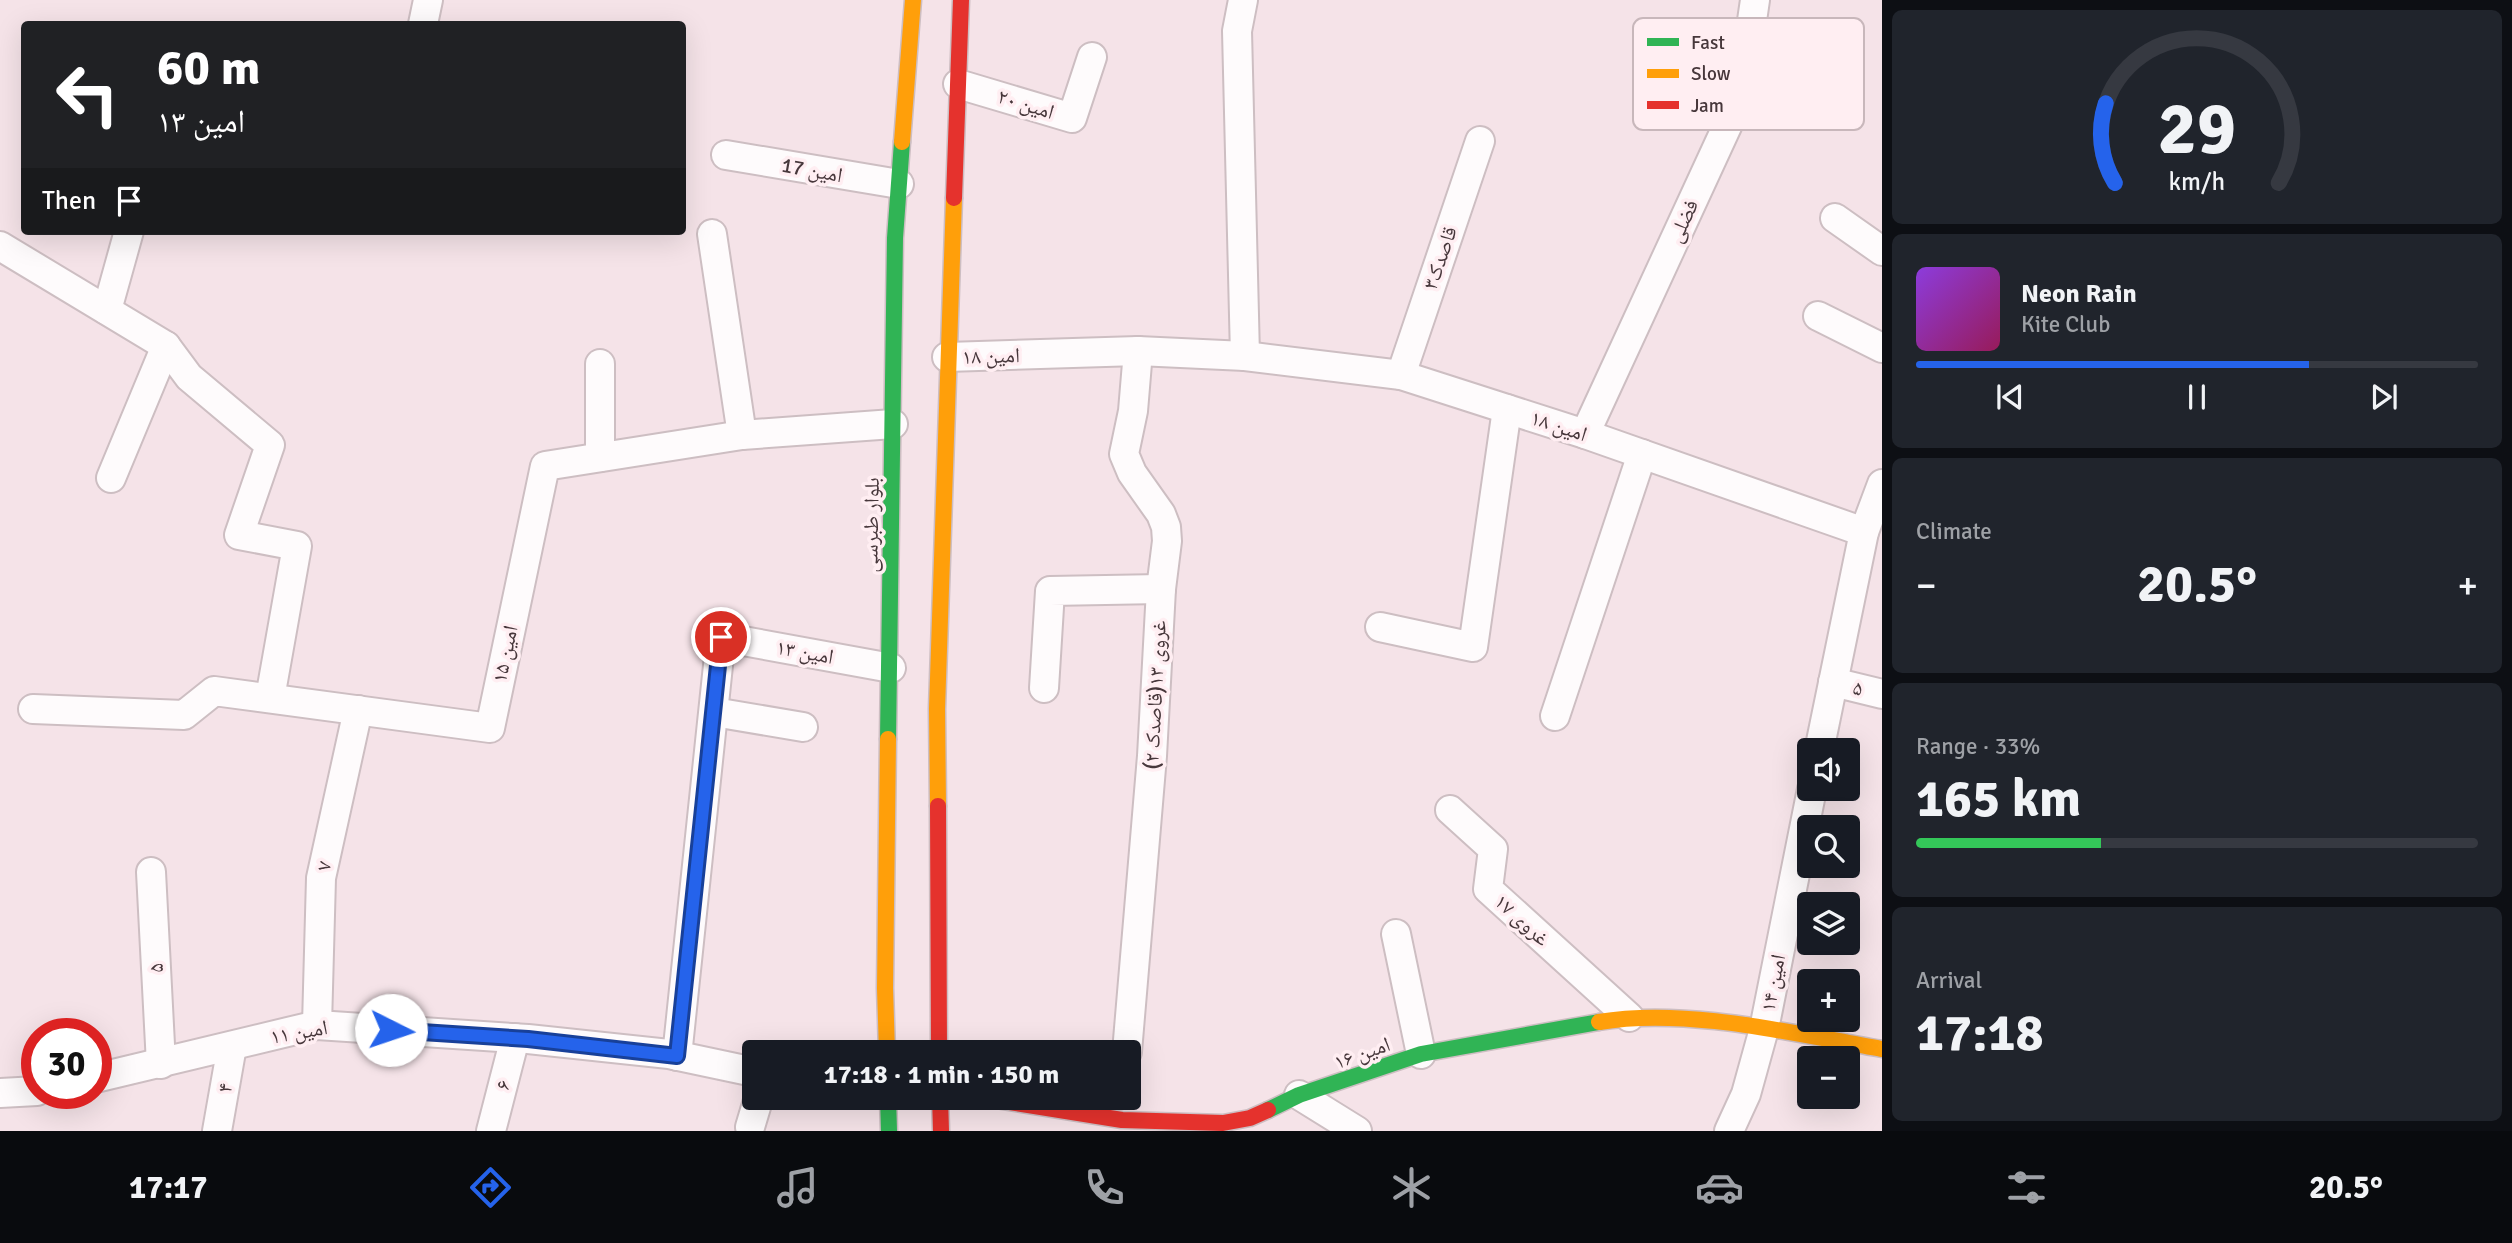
<!DOCTYPE html>
<html lang="en">
<head>
<meta charset="utf-8">
<style>
  :root { --surface:#171b24; --page:#20242c; --text:#f1f3f6; --muted:#9ea1a6; --line:#363941; --accent:#2563eb }
  body { margin:0; font-family:Signika,"Noto Naskh Arabic",sans-serif; background:var(--page); color:var(--text); height:100vh; display:flex; flex-direction:column; font-size:26px; white-space:nowrap }
  * { box-sizing:border-box; margin:0 }
  p { font-size:23px; color:var(--muted) }
  .icon { flex:none; width:38px; height:38px; fill:none; stroke:currentColor; stroke-width:2; stroke-linecap:round; stroke-linejoin:round }
  .map { position:relative; flex:1; overflow:hidden }
  .panel { display:flex; flex-direction:column; gap:10px; padding:10px; background:#0d0f14; width:630px }
  .panel>* { flex:none }
  .top-card { position:absolute; left:21px; top:21px; width:665px; height:214px; border-radius:7px; box-shadow:0 7px 28px #0002; background:#202124; color:#fff; overflow:hidden }
  .buttons { position:absolute; left:1797px; top:738px; display:grid; gap:14px }
  .buttons a { display:grid; place-items:center; width:63px; height:63px; border-radius:7px; background:var(--surface); box-shadow:0 7px 28px #0002; font-size:35px }
  .speed { position:absolute; left:21px; top:1018px; display:flex; gap:14px; font-size:35px; font-weight:700; text-align:center }
  .speed>* { display:grid; place-content:center; width:91px; height:91px; border-radius:50%; background:var(--surface); box-shadow:0 7px 28px #0002; line-height:1 }
  .speed .limit { border:10px solid #d22; background:#fff; color:#111 }
  .pin { position:absolute; display:grid; place-items:center; width:60px; height:60px; color:#fff; margin:-30px; border:4px solid #fff; border-radius:50%; box-shadow:0 2px 7px #0007 }
  .me { position:absolute; width:77px; margin:-38px; rotate:94deg; stroke-linejoin:round; filter:drop-shadow(0 0 5px #0008) }
  .turn { display:flex; align-items:center; gap:24px; height:147px; padding:0 21px; font-size:32px }
  .turn .icon { width:91px; height:91px; stroke-width:2.5 }
  .turn b { display:block; font-size:49px; line-height:60px }
  .then { display:flex; align-items:center; height:66px; padding:0 21px; background:#0003; gap:14px; font-size:26px }
  .big { font-size:52px; font-weight:800; line-height:1.1 }
  .panel .card { flex:1; display:flex; flex-direction:column; justify-content:center; gap:10px; min-width:0; padding:0 24px; border-radius:10px; background:var(--page) }
  .panel .dial { align-items:center; gap:0 }
  .dial svg { height:182px; overflow:visible; fill:none; stroke:var(--line); stroke-width:7; stroke-linecap:round; text-anchor:middle }
  .dial text { fill:var(--text); stroke:none }
  .song { display:flex; align-items:center; gap:21px }
  .cover { width:84px; height:84px; border-radius:10px; background:linear-gradient(135deg,hsl(270 70% 55%),hsl(330 70% 35%)) }
  .played { height:7px; border-radius:4px; background:linear-gradient(90deg,var(--accent) 70%,var(--line) 70%) }
  .keys { display:flex; justify-content:space-around; direction:ltr }
  .heat { display:flex; justify-content:space-between; align-items:center; font-size:38px; direction:ltr }
  .charge { height:10px; border-radius:5px; background:linear-gradient(90deg,#34c759 33%,var(--line) 0) }
  .trip { position:absolute; left:742px; top:1040px; width:399px; height:70px; border-radius:7px; background:var(--surface); box-shadow:0 7px 28px #0002; font-weight:800; line-height:70px; text-align:center }
  .tab-bar { display:flex; height:112px; justify-content:space-around; align-items:center; background:#090b0e; color:var(--muted) }
  .tab-bar .icon { width:49px; height:49px }
  .tab-bar .on { color:var(--accent) }
  .tab-bar b { font-size:32px; color:var(--text) }
  main { display:flex; flex:1; min-height:0 }
  .map>svg:first-child { display:block }
</style>
</head>
<body>
<main>
<div class="map">
<svg width="1882" height="1131" viewBox="0 0 1882 1131">
  <rect width="100%" height="100%" fill="#f5e3e8"/>
  <g fill="none" stroke-linecap="round" stroke-linejoin="round">
    <defs>
      <g id="street">
        <polyline points="1243,0 1237,31 1245,356"/>
        <polyline points="423,24 428,0"/>
        <polyline points="958,84 1072,118 1092,57"/>
        <polyline points="726,155 899,184"/>
        <polyline points="1835,218 1882,251"/>
        <polyline points="712,234 742,435"/>
        <polyline points="0,246 166,346 189,377 270,445 239,535 297,546 270,698"/>
        <polyline points="107,310 129,231"/>
        <polyline points="1818,316 1882,348"/>
        <polyline points="947,357 1138,351 1245,356 1401,375 1585,434 1864,532"/>
        <polyline points="600,364 600,457"/>
        <polyline points="1401,375 1480,141"/>
        <polyline points="1585,434 1741,96 1755,0"/>
        <polyline points="111,478 166,346"/>
        <polyline points="1380,627 1473,647 1507,409"/>
        <polyline points="1833,682 1882,694"/>
        <polyline points="1044,688 1050,591 1161,589"/>
        <polyline points="33,709 184,715 214,691 490,728 545,466 742,435 893,424"/>
        <polyline points="714,712 803,727"/>
        <polyline points="1555,716 1642,454"/>
        <polyline points="1819,751 1864,532 1882,484"/>
        <polyline points="1450,810 1493,849 1488,889 1629,1017"/>
        <polyline points="151,872 161,1064"/>
        <polyline points="1396,934 1421,1054"/>
        <polyline points="317,1025 321,878 358,710"/>
        <polyline points="1127,1052 1152,756 1161,589 1167,541 1166,527 1161,514 1132,473 1124,454 1133,411 1138,351"/>
        <polyline points="677,1056 721,637 891,668"/>
        <polyline points="96,1078 317,1025 528,1039 669,1054 754,1072"/>
        <polyline points="0,1093 37,1091"/>
        <polyline points="1299,1095 1357,1131"/>
        <polyline points="750,1127 759,1097"/>
        <polyline points="217,1131 232,1046"/>
        <polyline points="491,1131 515,1038"/>
        <polyline points="1729,1131 1746,1094 1764,1029 1812,789"/>
      </g>
      <g id="fast">
        <polyline points="888,739 895,238 902,142"/>
        <polyline points="888,1097 889,1131"/>
        <polyline points="1268,1110 1299,1095 1421,1054 1599,1022"/>
      </g>
      <g id="slow">
        <polyline points="902,142 913,0"/>
        <polyline points="938,806 937,709 954,198"/>
        <path d="M 1599,1022 C 1686,1007 1795,1034 1882,1049"/>
        <polyline points="887,1052 885,988 888,739"/>
      </g>
      <g id="jam">
        <polyline points="954,198 961,0"/>
        <polyline points="938,806 939,1052"/>
        <polyline points="940,1097 941,1131"/>
        <polyline points="978,1097 1122,1120 1223,1123 1250,1118 1268,1110"/>
      </g>
    </defs>
    <use href="#street" stroke="#cdbec2" stroke-width="32"/>
    <use href="#fast" stroke="#cdbec2" stroke-width="19"/>
    <use href="#slow" stroke="#cdbec2" stroke-width="19"/>
    <use href="#jam" stroke="#cdbec2" stroke-width="19"/>
    <use href="#street" stroke="#fefbfc" stroke-width="28"/>
    <use href="#fast" stroke="#30b455" stroke-width="16"/>
    <use href="#slow" stroke="#ff9f0a" stroke-width="16"/>
    <use href="#jam" stroke="#e5322d" stroke-width="16"/>
  </g>
  <g fill="none" stroke-linecap="round" stroke-linejoin="round">
    <defs>
      <polyline id="route" points="391,1030 528,1039 677,1056 721,637"/>
    </defs>
    <use href="#route" stroke="#184099" stroke-width="18"/>
    <use href="#route" stroke="#2563eb" stroke-width="12"/>
  </g>
  <g text-anchor="middle" stroke-width="7" stroke-linejoin="round" paint-order="stroke">
    <g font-size="21" fill="#47373b" stroke="#ffeef2">
      <text transform="translate(1026 104) rotate(17)" y="7">امین ۲۰</text>
      <text transform="translate(812 170) rotate(10)" y="7">امین 17</text>
      <text transform="translate(1683 221) rotate(-65)" y="7">فضلی</text>
      <text transform="translate(1440 258) rotate(-71)" y="7">قاصدک۳</text>
      <text transform="translate(991 356) rotate(-2)" y="7">امین ۱۸</text>
      <text transform="translate(1559 426) rotate(18)" y="7">امین ۱۸</text>
      <text transform="translate(871 525) rotate(-89)" y="7">بلوار طبرسی</text>
      <text transform="translate(805 652) rotate(10)" y="7">امین ۱۳</text>
      <text transform="translate(505 654) rotate(-78)" y="7">امین ۱۵</text>
      <text transform="translate(1858 688) rotate(14)" y="7">۵</text>
      <text transform="translate(1155 695) rotate(-87)" y="7">غروی ۱۳(قاصدک ۲)</text>
      <text transform="translate(324 866) rotate(-78)" y="7">۷</text>
      <text transform="translate(1522 920) rotate(42)" y="7">غروی ۱۷</text>
      <text transform="translate(156 968) rotate(-93)" y="7">۵</text>
      <text transform="translate(1773 983) rotate(-79)" y="7">امین ۱۴</text>
      <text transform="translate(299 1032) rotate(-10)" y="7">امین ۱۱</text>
      <text transform="translate(1362 1053) rotate(-20)" y="7">امین ۱۶</text>
      <text transform="translate(503 1085) rotate(-75)" y="7">۶</text>
      <text transform="translate(225 1088) rotate(-80)" y="7">۴</text>
    </g>
  </g>
  <rect x="1633" y="18" width="231" height="112" rx="10" fill="#ffeef2" stroke="#c8b7bb" stroke-width="2"/>
  <rect x="1647" y="38" width="32" height="8" fill="#30b455"/>
  <rect x="1647" y="69" width="32" height="9" fill="#ff9f0a"/>
  <rect x="1647" y="101" width="32" height="8" fill="#e5322d"/>
  <g font-size="19" fill="#47373b">
    <text x="1691" y="49">Fast</text>
    <text x="1691" y="80">Slow</text>
    <text x="1691" y="112">Jam</text>
  </g>
</svg>
<div class="buttons">
<a><svg class="icon" aria-label="sound" viewBox="0 0 24 24"><path d="M4 9h4l5-4v14l-5-4H4zM17 9q2 3 0 6"/></svg></a>
<a><svg class="icon" aria-label="search" viewBox="0 0 24 24"><circle cx="10" cy="10" r="6"/><path d="M15 15l6 6"/></svg></a>
<a><svg class="icon" aria-label="layers" viewBox="0 0 24 24"><path d="M12 4l9 5-9 5-9-5zM3 14l9 5 9-5"/></svg></a>
<a>+</a>
<a>−</a>
</div>
<div class="speed"><div class="limit">30</div></div>
<div class="pin" style="left:721px;top:637px;background:#d93025"><svg class="icon" aria-label="arrive" viewBox="0 0 24 24"><path d="M6 21V4h12l-3 4 3 4H6"/></svg></div>
<svg class="me" style="left:391px;top:1030px" viewBox="-20 -20 40 40"><circle r="19" fill="#fff"/><path d="M0-13L10 11 0 6-10 11z" fill="#2563eb"/></svg>
<div class="trip">17:18 · 1 min · 150 m</div>
<div class="top-card">
<div class="turn"><svg class="icon" aria-label="left" viewBox="0 0 24 24"><path d="M17 20v-9H6M10 6l-5 5 5 5"/></svg><div><b>60 m</b>امین ۱۳</div></div>
<div class="then">Then<svg class="icon" aria-label="arrive" viewBox="0 0 24 24"><path d="M6 21V4h12l-3 4 3 4H6"/></svg></div>
</div>
</div>
<section class="panel">
<div class="card dial"><svg viewBox="0 0 100 80">
<path d="M14 69A42 42 0 1 1 86 69"/>
<path d="M14 69A42 42 0 0 1 10 34" stroke="#2563eb"/>
<text x="50" y="56" font-size="32" font-weight="700">29</text>
<text x="50" y="72" font-size="11">km/h</text>
</svg></div>
<div class="card">
<div class="song"><i class="cover"></i><div><b>Neon Rain</b><p>Kite Club</p></div></div>
<div class="played"></div>
<div class="keys"><svg class="icon" aria-label="previous" viewBox="0 0 24 24"><path d="M18 5L8 12l10 7zM5 5v14"/></svg><svg class="icon" aria-label="pause" viewBox="0 0 24 24"><path d="M8 5v14M16 5v14"/></svg><svg class="icon" aria-label="next" viewBox="0 0 24 24"><path d="M6 5l10 7-10 7zM19 5v14"/></svg></div>
</div>
<div class="card"><p>Climate</p>
<div class="heat"><a>−</a><b class="big">20.5°</b><a>+</a></div>
</div>
<div class="card"><p>Range · 33%</p><b class="big">165 km</b><div class="charge"></div></div>
<div class="card"><p>Arrival</p><b class="big">17:18</b></div>
</section>
</main>
<nav class="tab-bar">
<b>17:17</b>
<svg class="icon on" aria-label="directions" viewBox="0 0 24 24"><path d="M12 3l9 9-9 9-9-9zM9 14v-3h6M13 9l2 2-2 2"/></svg>
<svg class="icon" aria-label="music" viewBox="0 0 24 24"><path d="M9 18V5l10-2v13"/><circle cx="6" cy="18" r="3"/><circle cx="16" cy="16" r="3"/></svg>
<svg class="icon" aria-label="phone" viewBox="0 0 24 24"><path d="M5 4h4l2 5-3 2q2 4 5 5l2-3 5 2v4C11 20 4 13 5 4z"/></svg>
<svg class="icon" aria-label="climate" viewBox="0 0 24 24"><path d="M12 3v18M4 7l16 10M4 17L20 7"/></svg>
<svg class="icon" aria-label="car" viewBox="0 0 24 24"><path d="M5 17H2v-5l4-1 3-4h7l3 4 3 1v5h-3M9 17h6M6 11h13"/><circle cx="7" cy="17" r="2"/><circle cx="17" cy="17" r="2"/></svg>
<svg class="icon" aria-label="filters" viewBox="0 0 24 24"><path d="M4 7h16M4 17h16"/><circle cx="9" cy="7" r="2"/><circle cx="15" cy="17" r="2"/></svg>
<b>20.5°</b>
</nav>
</body>
</html>
